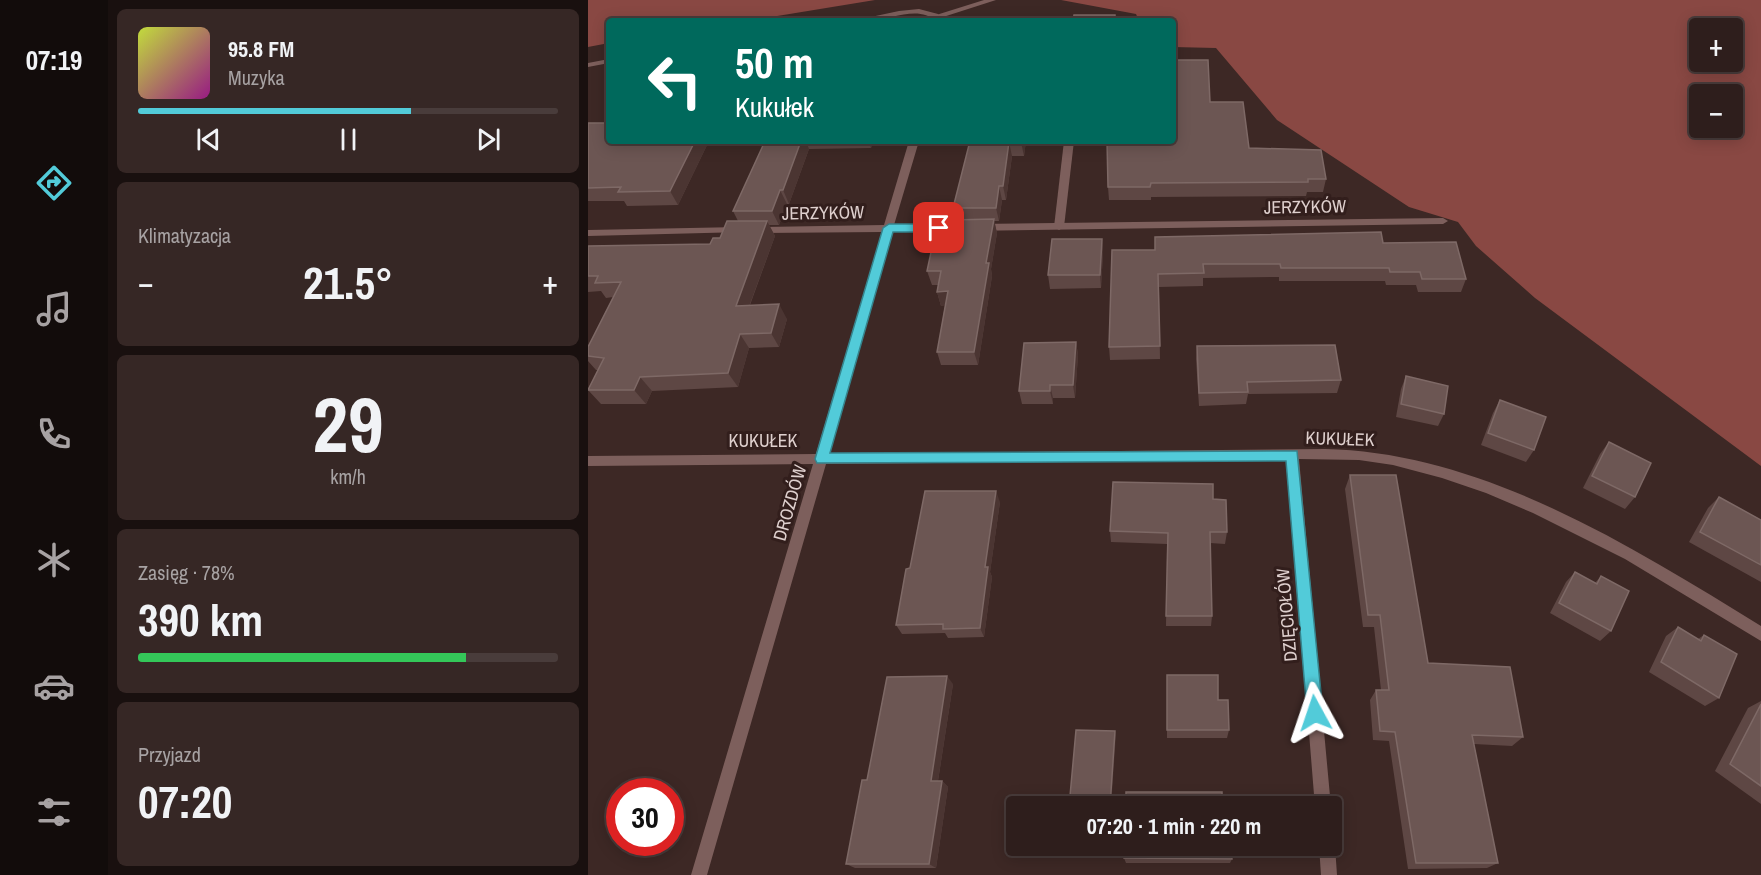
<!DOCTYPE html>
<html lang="pl">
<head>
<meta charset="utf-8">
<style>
  :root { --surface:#2e1e1c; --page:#362725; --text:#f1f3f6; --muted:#a7a2a3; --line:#493c3b; --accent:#52cbd9 }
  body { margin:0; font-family:"Archivo Narrow",sans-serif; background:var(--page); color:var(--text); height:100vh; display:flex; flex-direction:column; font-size:22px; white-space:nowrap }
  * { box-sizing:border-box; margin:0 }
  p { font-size:20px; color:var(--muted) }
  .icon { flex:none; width:33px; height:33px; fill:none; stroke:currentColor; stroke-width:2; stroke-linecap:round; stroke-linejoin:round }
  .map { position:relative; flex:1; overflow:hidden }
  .side { display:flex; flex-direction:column; gap:9px; padding:9px; background:#19100f; width:480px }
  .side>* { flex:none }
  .guide { position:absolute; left:18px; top:18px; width:570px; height:126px; border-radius:6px; box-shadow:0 3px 15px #0003,0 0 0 2px var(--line); background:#00695c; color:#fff; overflow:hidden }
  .buttons { position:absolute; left:1101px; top:18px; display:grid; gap:12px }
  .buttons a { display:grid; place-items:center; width:54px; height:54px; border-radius:6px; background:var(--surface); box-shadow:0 3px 15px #0003,0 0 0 2px var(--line); font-size:30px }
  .speed { position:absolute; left:18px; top:778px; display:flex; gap:12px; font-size:30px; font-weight:700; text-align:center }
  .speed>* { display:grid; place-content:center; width:78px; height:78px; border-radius:50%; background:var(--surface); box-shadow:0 3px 15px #0003,0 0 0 2px var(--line); line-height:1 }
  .speed .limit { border:9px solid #d22; background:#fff; color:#111 }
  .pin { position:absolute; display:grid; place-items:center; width:51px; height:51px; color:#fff; margin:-26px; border-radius:12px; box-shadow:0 3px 9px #0006 }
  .me { position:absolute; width:66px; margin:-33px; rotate:355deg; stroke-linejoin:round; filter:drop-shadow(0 0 4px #0008) }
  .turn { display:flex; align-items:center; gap:21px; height:126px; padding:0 30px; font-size:27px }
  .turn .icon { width:78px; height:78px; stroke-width:2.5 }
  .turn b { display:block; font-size:42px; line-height:51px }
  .big { font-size:45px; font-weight:700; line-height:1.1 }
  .side .widget { flex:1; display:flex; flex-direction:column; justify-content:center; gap:9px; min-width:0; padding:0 21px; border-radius:9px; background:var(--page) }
  .side .dial { align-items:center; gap:0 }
  .dial b { font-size:78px; line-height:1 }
  .song { display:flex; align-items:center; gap:18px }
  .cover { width:72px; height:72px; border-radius:9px; background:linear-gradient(135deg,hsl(70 70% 55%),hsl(310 70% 35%)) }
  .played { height:6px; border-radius:3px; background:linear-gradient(90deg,var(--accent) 65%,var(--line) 65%) }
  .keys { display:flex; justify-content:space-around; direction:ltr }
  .heat { display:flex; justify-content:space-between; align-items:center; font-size:33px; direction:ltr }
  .charge { height:9px; border-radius:4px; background:linear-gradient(90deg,#34c759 78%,var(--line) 0) }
  .trip { position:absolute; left:418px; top:796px; width:336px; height:60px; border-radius:6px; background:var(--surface); box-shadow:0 3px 15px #0003,0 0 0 2px var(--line); font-weight:700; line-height:60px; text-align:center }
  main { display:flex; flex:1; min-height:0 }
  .dock { display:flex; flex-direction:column; width:108px; justify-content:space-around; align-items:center; background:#120c0b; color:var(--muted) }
  .dock .icon { width:42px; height:42px }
  .dock .selected { color:var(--accent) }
  .dock b { font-size:27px; color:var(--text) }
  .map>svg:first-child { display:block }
</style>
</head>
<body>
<main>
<nav class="dock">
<b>07:19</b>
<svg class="icon selected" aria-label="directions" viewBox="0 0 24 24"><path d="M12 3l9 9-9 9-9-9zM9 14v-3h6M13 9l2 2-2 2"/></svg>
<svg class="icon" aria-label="music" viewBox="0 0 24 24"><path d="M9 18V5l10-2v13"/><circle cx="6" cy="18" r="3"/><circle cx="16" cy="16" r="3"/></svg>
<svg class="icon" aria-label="phone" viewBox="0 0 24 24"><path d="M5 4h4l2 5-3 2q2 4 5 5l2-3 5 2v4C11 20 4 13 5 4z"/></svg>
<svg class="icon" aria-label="climate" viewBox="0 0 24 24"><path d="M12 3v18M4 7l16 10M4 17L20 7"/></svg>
<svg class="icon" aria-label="car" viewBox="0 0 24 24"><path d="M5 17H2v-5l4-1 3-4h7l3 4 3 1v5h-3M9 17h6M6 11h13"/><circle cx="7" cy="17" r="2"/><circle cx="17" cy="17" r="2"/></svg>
<svg class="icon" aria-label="filters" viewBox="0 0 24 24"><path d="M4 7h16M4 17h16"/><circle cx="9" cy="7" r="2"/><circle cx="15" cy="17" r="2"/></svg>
</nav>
<section class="side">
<div class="widget">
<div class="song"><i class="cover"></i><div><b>95.8 FM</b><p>Muzyka</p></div></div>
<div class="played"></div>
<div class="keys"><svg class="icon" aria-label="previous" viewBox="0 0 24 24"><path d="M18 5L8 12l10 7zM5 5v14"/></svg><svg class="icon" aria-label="pause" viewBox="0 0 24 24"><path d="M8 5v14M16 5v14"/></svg><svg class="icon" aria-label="next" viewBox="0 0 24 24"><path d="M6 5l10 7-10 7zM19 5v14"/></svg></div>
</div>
<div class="widget"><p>Klimatyzacja</p>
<div class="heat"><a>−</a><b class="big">21.5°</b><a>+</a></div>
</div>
<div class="widget dial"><b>29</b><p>km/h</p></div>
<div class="widget"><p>Zasięg · 78%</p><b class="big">390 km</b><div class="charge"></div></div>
<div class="widget"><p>Przyjazd</p><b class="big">07:20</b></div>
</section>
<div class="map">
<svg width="1173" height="875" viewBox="0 0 1173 875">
  <rect width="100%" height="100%" fill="#3d2825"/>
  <g fill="#894843" fill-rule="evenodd">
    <polygon points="0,0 287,0 158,21 21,21 21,43 0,47"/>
    <path d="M 473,0 L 1173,0 L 1173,466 L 947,298 L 888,246 L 870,222 L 821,207 L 689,120 L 628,48 L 585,47 L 585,21 L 551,21 L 548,14 ZM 1112,28 L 1144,28 L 1144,62 L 1112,62 ZM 1112,94 L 1144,94 L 1144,128 L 1112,128 Z"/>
  </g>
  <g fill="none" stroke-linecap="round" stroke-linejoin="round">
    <g fill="#7d5f5c" fill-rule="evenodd">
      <polygon points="396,0 408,0 352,18 345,16"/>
      <polygon points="476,141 486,141 476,227 471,230 466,227"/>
    </g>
    <g fill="#7d5f5c" fill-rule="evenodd">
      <path d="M 331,9 L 350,14 L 357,21 L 348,21 C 331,5 303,19 284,21 C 277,22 270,21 264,21 L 311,11 Z"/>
      <polygon points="21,59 21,63 0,67 0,63"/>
      <path d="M 321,141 L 331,141 L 306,225 L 855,218 L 860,221 L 855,224 L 304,232 L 240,454 L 737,449 C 894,452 1043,546 1173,626 L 1173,641 L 1037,559 L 945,513 L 898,493 L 854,478 L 805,465 L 771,460 L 711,459 L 743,807 L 727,807 L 699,460 L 238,464 L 119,875 L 103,875 L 225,464 L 0,466 L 0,456 L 228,454 L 294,232 L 169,233 L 164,230 L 169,227 L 296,225 Z"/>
      <polygon points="152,227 157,230 156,232 0,236 0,230"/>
      <polygon points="744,840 747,846 749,875 733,875 731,846 744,846"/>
    </g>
  </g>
  <g fill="#5e4744">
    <polygon points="622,102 661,148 738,179 735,192 719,192 718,196 563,197 563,200 521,200 520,187"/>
    <polygon points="0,123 121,141 90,205 39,206 36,201 0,201"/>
    <polygon points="177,141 286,141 283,148 221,149 201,204 199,204 191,225 181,225 187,236 162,305 199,319 191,347 161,348 150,387 64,391 58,404 13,404 0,390 10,370 8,370 0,361 0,347 25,297 18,298 13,291 0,292 0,246 122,244 132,238 150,221 145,211"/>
    <polygon points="382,141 438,141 436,156 424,156 418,200 414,200 411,221 406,221 409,233 403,269 404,276 390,365 353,365 349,352 357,305 353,306 349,292 350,285 344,285 339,271 358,243 369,219 365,208"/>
    <polygon points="514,239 515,252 513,288 462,289 460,275"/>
    <polygon points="795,243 878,279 873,292 830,292 828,285 798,285 797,281 691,281 691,277 615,278 615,286 571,287 572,359 522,360 521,347 567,250"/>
    <polygon points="488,342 490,355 487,398 465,398 465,404 434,404 431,391"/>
    <polygon points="609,346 753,380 749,393 660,394 658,404 611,406 608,359"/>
    <polygon points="818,376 856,414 850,426 808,417 813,389"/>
    <polygon points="912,400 946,450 938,462 893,445 905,413"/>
    <polygon points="1021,442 1047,497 1037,509 995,488 1012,454"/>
    <polygon points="762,475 840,663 935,737 924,746 886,744 910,863 899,868 820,869 801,741 785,740 782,700 788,690 793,690 786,627 775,627 757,489"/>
    <polygon points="1131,497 1173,520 1173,582 1101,542 1120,508"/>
    <polygon points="625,499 639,532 637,544 622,543 624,616 623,626 578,626 579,544 523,542 522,531"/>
    <polygon points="412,502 402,572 404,577 396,637 360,638 357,633 314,634 308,625 322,568"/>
    <polygon points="987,572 1007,583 1013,576 1023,631 1012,641 962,613 978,582"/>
    <polygon points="1090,627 1110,639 1116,635 1131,698 1117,706 1061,672 1078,636"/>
    <polygon points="579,675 630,700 641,730 639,738 579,738"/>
    <polygon points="365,684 350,781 354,781 360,787 348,868 267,868 258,864 279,780"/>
    <polygon points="1173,701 1173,804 1127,771 1160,708"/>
    <polygon points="536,858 644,859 642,863 538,863"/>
  </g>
  <g fill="#4b3532">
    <polygon points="107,141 121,141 90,205 82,191"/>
    <polygon points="213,141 218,141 221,149 201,204 195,190"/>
    <polygon points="281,141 286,141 283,148"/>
    <polygon points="433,141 438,141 436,156 433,142"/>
    <polygon points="421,142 424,156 418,200 415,186"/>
    <polygon points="411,186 414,200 411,221 408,208"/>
    <polygon points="192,190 199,204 191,225 184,211"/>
    <polygon points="406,219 409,233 403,269 404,276 390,365 386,352 398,263"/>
    <polygon points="179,221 187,236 156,320 148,306"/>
    <polygon points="514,239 515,252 513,288 512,275"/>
    <polygon points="360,291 364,304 353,306 349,292"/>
    <polygon points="191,304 199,319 191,347 183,333"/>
    <polygon points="152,334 161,348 150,387 140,373"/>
    <polygon points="488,342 490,355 487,398 485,385"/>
    <polygon points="52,377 64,391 58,404 46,390"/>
    <polygon points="462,385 465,398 465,404 462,391"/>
    <polygon points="408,491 412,502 402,572 404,577 396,637 392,628 397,567"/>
    <polygon points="359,676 365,684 349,787 343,781"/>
    <polygon points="527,731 528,735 523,807 522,807"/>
    <polygon points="354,781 360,787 348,868 341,864"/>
  </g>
  <g fill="#6c5653" stroke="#7e6966" stroke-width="1.5">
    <polygon points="486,15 527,15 527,21 485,21"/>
    <polygon points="585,60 620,60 622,102 655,102 661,148 733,150 738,179 720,179 720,182 563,183 562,187 520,187 519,141 585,141"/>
    <polygon points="0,123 21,123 21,141 107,141 82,191 30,192 33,187 0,188"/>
    <polygon points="177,141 213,141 195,190 192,190 184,211 145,211"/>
    <polygon points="382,141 433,141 421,142 415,186 411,186 408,208 365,208"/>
    <polygon points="406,219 398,263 401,263 386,352 349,352 360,291 349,292 353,271 339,271 345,243 358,243 363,220"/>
    <polygon points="139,221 179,221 148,306 191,304 183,333 152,334 140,373 52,377 46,390 0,390 16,358 0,356 0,347 33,282 7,283 10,276 0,276 0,246 122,244 125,238 132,238"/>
    <polygon points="793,232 795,243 868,242 878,279 834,279 832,272 802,272 801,268 693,268 692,264 615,264 616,273 570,274 572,346 521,347 524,250 567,250 567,237"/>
    <polygon points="464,239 514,239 512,275 460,275"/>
    <polygon points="488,342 485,385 462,385 462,391 431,391 436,343"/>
    <polygon points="747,345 753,380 659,382 660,392 611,393 609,346"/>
    <polygon points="818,376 860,386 856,414 813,404"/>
    <polygon points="912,400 958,417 946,450 900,433"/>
    <polygon points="1021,442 1063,463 1047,497 1004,476"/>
    <polygon points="762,475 808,475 840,663 922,667 935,737 884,735 910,863 828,863 807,732 792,731 788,690 801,690 792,615 780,615"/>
    <polygon points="525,482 625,484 625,499 638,500 639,532 622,532 624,616 578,616 580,533 522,531"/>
    <polygon points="337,491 408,491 397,567 400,567 392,628 355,629 355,624 308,625 318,569 322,568"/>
    <polygon points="1131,497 1173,520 1173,565 1112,532"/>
    <polygon points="987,572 1009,584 1013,576 1041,591 1023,631 971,603"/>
    <polygon points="1090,627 1113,641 1116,635 1149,654 1131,698 1073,662"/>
    <polygon points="579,675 630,675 630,700 640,700 641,730 579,730"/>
    <polygon points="359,676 343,781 354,781 341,864 258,864 274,780 279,780 299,677"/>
    <polygon points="1173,704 1173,786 1142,764"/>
    <polygon points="488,730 527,731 522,807 481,807"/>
    <rect x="538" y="792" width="96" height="15"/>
    <polygon points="537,846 643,846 644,859 536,858"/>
  </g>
  <polygon fill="#52cbd9" stroke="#35848d" stroke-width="1.5" points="301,224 351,224 357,228 351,232 305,232 242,453 709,451 735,713 733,719 727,722 721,719 719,713 698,461 229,463 227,459 295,228"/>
  <g text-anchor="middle" stroke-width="6" stroke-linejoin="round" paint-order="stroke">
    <g font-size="18" fill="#dfd0ce" stroke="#321e1c">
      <text transform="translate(717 207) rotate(-1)" y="6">JERZYKÓW</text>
      <text transform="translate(235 213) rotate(-1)" y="6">JERZYKÓW</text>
      <text transform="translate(752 439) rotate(2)" y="6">KUKUŁEK</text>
      <text x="175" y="447">KUKUŁEK</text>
      <text transform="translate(202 503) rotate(-74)" y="6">DROZDÓW</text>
      <text transform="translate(699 615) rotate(-95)" y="6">DZIĘCIOŁÓW</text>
    </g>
  </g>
</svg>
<div class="buttons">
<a>+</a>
<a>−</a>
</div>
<div class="speed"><div class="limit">30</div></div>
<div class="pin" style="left:351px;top:228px;background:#d93025"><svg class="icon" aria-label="arrive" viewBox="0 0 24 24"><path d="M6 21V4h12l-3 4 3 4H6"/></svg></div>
<svg class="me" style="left:727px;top:713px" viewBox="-20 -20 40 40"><path d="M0-17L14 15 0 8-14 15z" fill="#52cbd9" stroke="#fff" stroke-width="4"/></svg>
<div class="trip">07:20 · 1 min · 220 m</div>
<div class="guide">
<div class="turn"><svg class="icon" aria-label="left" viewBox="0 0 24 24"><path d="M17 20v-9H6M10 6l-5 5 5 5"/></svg><div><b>50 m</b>Kukułek</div></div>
</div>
</div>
</main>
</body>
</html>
